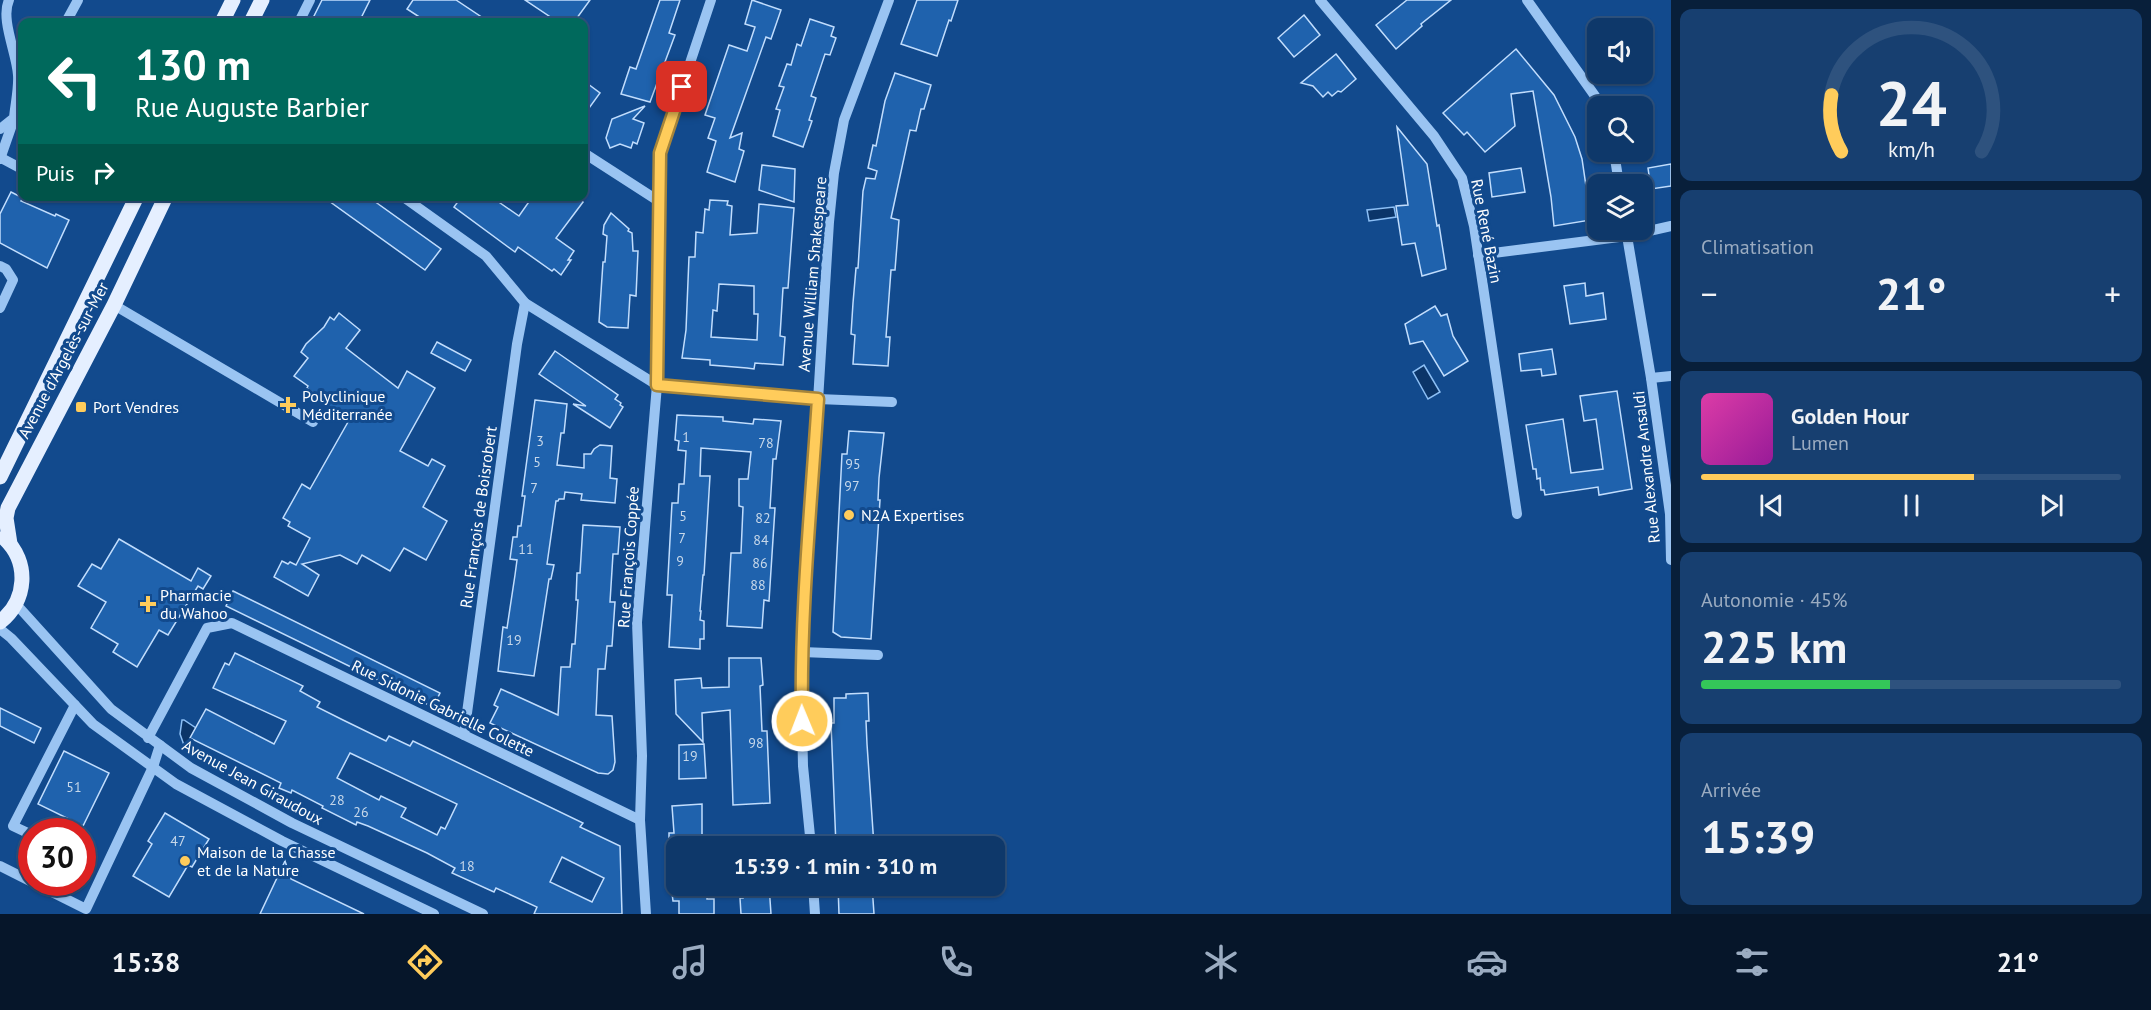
<!DOCTYPE html>
<html lang="fr">
<head>
<meta charset="utf-8">
<style>
  :root { --surface:#0e386a; --page:#173f70; --text:#f1f3f6; --muted:#9bacc1; --line:#2e527e; --accent:#ffcc5b }
  body { margin:0; font-family:"PT Sans",sans-serif; background:var(--page); color:var(--text); height:100vh; display:flex; flex-direction:column; font-size:22px; white-space:nowrap }
  * { box-sizing:border-box; margin:0 }
  p { font-size:20px; color:var(--muted) }
  .icon { flex:none; width:33px; height:33px; fill:none; stroke:currentColor; stroke-width:2; stroke-linecap:round; stroke-linejoin:round }
  .map { position:relative; flex:1; overflow:hidden }
  .side { display:flex; flex-direction:column; gap:9px; padding:9px; background:#081f3a; width:480px }
  .side>* { flex:none }
  .hud { position:absolute; left:18px; top:18px; width:570px; height:183px; border-radius:12px; box-shadow:0 2px 4px #0004,0 0 0 2px var(--line); background:#00695c; color:#fff; overflow:hidden }
  .fabs { position:absolute; left:1587px; top:18px; display:grid; gap:12px }
  .fabs a { display:grid; place-items:center; width:66px; height:66px; border-radius:12px; background:var(--surface); box-shadow:0 2px 4px #0004,0 0 0 2px var(--line); font-size:30px }
  .speed { position:absolute; left:18px; top:818px; display:flex; gap:12px; font-size:30px; font-weight:700; text-align:center }
  .speed>* { display:grid; place-content:center; width:78px; height:78px; border-radius:50%; background:var(--surface); box-shadow:0 2px 4px #0004,0 0 0 2px var(--line); line-height:1 }
  .speed .limit { border:9px solid #d22; background:#fff; color:#111 }
  .pin { position:absolute; display:grid; place-items:center; width:51px; height:51px; color:#fff; margin:-26px; border-radius:12px; box-shadow:0 3px 9px #0006 }
  .me { position:absolute; width:66px; margin:-33px; rotate:359deg; stroke-linejoin:round; filter:drop-shadow(0 0 4px #0008) }
  .turn { display:flex; align-items:center; gap:21px; height:126px; padding:0 18px; font-size:27px }
  .turn .icon { width:78px; height:78px; stroke-width:2.5 }
  .turn b { display:block; font-size:42px; line-height:51px }
  .then { display:flex; align-items:center; height:57px; padding:0 18px; background:#0003; gap:12px; font-size:22px }
  .big { font-size:45px; font-weight:700; line-height:1.1 }
  .side .card { flex:1; display:flex; flex-direction:column; justify-content:center; gap:9px; min-width:0; padding:0 21px; border-radius:12px; background:var(--page) }
  .side .dial { align-items:center; gap:0 }
  .dial svg { height:156px; overflow:visible; fill:none; stroke:var(--line); stroke-width:7; stroke-linecap:round; text-anchor:middle }
  .dial text { fill:var(--text); stroke:none }
  .song { display:flex; align-items:center; gap:18px }
  .cover { width:72px; height:72px; border-radius:9px; background:linear-gradient(135deg,hsl(320 70% 55%),hsl(300 70% 35%)) }
  .played { height:6px; border-radius:3px; background:linear-gradient(90deg,var(--accent) 65%,var(--line) 65%) }
  .keys { display:flex; justify-content:space-around; direction:ltr }
  .heat { display:flex; justify-content:space-between; align-items:center; font-size:33px; direction:ltr }
  .charge { height:9px; border-radius:4px; background:linear-gradient(90deg,#34c759 45%,var(--line) 0) }
  .trip { position:absolute; left:666px; top:836px; width:339px; height:60px; border-radius:12px; background:var(--surface); box-shadow:0 2px 4px #0004,0 0 0 2px var(--line); font-weight:700; line-height:60px; text-align:center }
  .dock { display:flex; height:96px; justify-content:space-around; align-items:center; background:#06162a; color:var(--muted) }
  .dock .icon { width:42px; height:42px }
  .dock .on { color:var(--accent) }
  .dock b { font-size:27px; color:var(--text) }
  main { display:flex; flex:1; min-height:0 }
  .map>svg:first-child { display:block }
</style>
</head>
<body>
<main>
<div class="map">
<svg width="1671" height="914" viewBox="0 0 1671 914">
  <rect width="100%" height="100%" fill="#124a8d"/>
  <g fill="#0b3569" stroke="#8cbff5" stroke-width="1.5">
    <polygon points="1394,207 1396,217 1369,221 1367,210"/>
    <polygon points="1424,365 1440,392 1428,399 1413,372"/>
    <polygon points="182,720 184,720 196,728 185,748 180,734"/>
  </g>
  <g fill="#1f62ad" stroke="#c1ddfd" stroke-width="1.5" fill-rule="evenodd">
    <polygon points="322,0 370,0 359,22 311,22"/>
    <polygon points="413,0 456,0 489,22 427,22 407,9"/>
    <polygon points="525,0 590,0 574,22 558,22"/>
    <polygon points="660,0 680,0 669,33 675,35 650,102 621,94 630,67 636,69"/>
    <polygon points="752,0 781,10 771,39 766,37 730,138 742,133 739,149 744,151 735,182 707,172 716,141 708,138 715,118 705,115 729,45 747,51 755,27 745,24"/>
    <polygon points="917,0 958,0 951,21 949,20 937,56 901,44"/>
    <polygon points="1407,0 1451,0 1421,24 1422,26 1396,49 1376,25"/>
    <polygon points="1304,15 1320,35 1294,57 1278,38"/>
    <polygon points="810,19 834,27 831,36 836,38 830,55 825,54 811,96 816,98 809,120 812,121 803,147 773,136 780,110 776,109 784,87 779,86 787,64 791,65 797,44 801,46"/>
    <polygon points="1516,49 1554,95 1575,137 1582,159 1591,220 1554,226 1551,197 1533,91 1511,94 1515,126 1485,152 1467,132 1464,135 1443,113"/>
    <polygon points="1336,54 1356,79 1341,92 1338,91 1332,96 1328,92 1323,97 1313,86 1301,83"/>
    <polygon points="895,73 931,85 924,109 921,109 916,131 910,130 891,218 899,220 895,270 891,270 886,337 890,337 888,366 853,364 855,335 851,334 853,303 856,268 858,268 863,191 866,178 875,179 877,171 868,168 873,145 876,146 885,101"/>
    <polygon points="584,81 600,93 584,115"/>
    <polygon points="645,106 633,119 644,123 637,144 633,142 631,148 620,144 610,148 606,138 612,119"/>
    <polygon points="1397,127 1427,164 1437,226 1439,225 1446,269 1422,276 1415,243 1402,245 1396,206 1408,205"/>
    <polygon points="1671,164 1671,186 1651,189 1648,168"/>
    <polygon points="762,165 795,169 794,202 759,190"/>
    <polygon points="1521,168 1525,192 1492,197 1489,173"/>
    <polygon points="11,192 23,198 21,201 55,216 56,214 69,220 47,268 0,243 0,214"/>
    <polygon points="322,196 367,196 441,249 425,270"/>
    <polygon points="462,196 490,196 519,216 533,196 576,196 583,202 556,238 574,251 568,260 571,260 561,275 554,269 552,271 518,247 515,252 454,207"/>
    <path d="M 710,200 L 728,201 L 727,205 L 732,206 L 730,235 L 757,233 L 759,204 L 794,208 L 788,288 L 783,288 L 780,336 L 785,337 L 783,365 L 755,363 L 754,369 L 747,368 L 710,365 L 710,360 L 682,358 L 686,330 L 689,257 L 695,257 L 696,232 L 703,233 L 705,209 L 709,210 ZM 719,284 L 754,286 L 754,314 L 758,314 L 757,340 L 711,337 L 713,310 L 717,311 Z"/>
    <polygon points="611,213 629,229 628,231 632,233 633,251 638,251 636,296 630,295 628,328 607,327 599,322 603,262 605,262 607,236 603,234 604,225"/>
    <polygon points="1585,283 1586,296 1603,293 1606,319 1570,324 1564,286"/>
    <polygon points="1435,306 1441,316 1447,314 1453,336 1468,361 1444,376 1423,341 1410,344 1405,324"/>
    <polygon points="339,313 360,330 346,348 364,362 398,388 407,371 435,388 400,451 428,466 432,459 445,466 423,507 447,521 426,560 404,548 390,571 362,555 357,564 340,555 302,564 319,575 308,596 274,577 282,561 288,564 290,562 296,565 310,538 288,526 290,522 283,518 302,484 310,489 348,422 313,395 314,393 307,388 308,386 294,376 308,358 301,352 306,344 324,327 330,317 334,320"/>
    <polygon points="437,342 471,360 465,371 431,353"/>
    <polygon points="1552,349 1556,374 1542,376 1541,369 1521,371 1519,354"/>
    <polygon points="555,351 618,395 615,399 621,403 620,405 623,407 610,428 573,404 586,406 539,374"/>
    <polygon points="1617,391 1632,489 1599,495 1598,487 1545,495 1544,490 1541,490 1540,478 1537,479 1536,469 1533,469 1526,425 1563,419 1571,473 1603,469 1596,419 1584,421 1580,396"/>
    <polygon points="535,400 567,404 564,433 561,433 557,465 584,468 584,454 591,454 594,449 600,445 612,446 610,478 617,479 615,503 581,500 582,494 565,492 564,499 559,499 558,501 556,501 547,564 554,565 551,579 549,579 534,676 498,671 503,627 507,628 515,575 517,560 510,559 513,537 517,537 518,526 521,526 525,496 522,496"/>
    <polygon points="677,415 723,417 723,421 753,424 754,419 781,421 776,459 773,459 770,508 775,508 769,601 764,600 762,628 727,626 731,553 741,553 743,507 739,506 739,479 748,479 751,452 701,448 700,476 710,476 704,575 703,575 700,611 701,611 700,620 704,621 704,639 700,639 700,649 669,647 672,595 667,595 672,503 678,503 679,484 684,484 686,451 678,450 679,441 675,440"/>
    <polygon points="849,431 884,433 879,478 878,500 880,500 871,639 841,637 833,632 842,454 847,454"/>
    <polygon points="583,525 620,527 618,554 613,554 610,602 615,602 612,646 607,646 605,669 598,669 596,715 612,716 615,762 613,770 608,774 598,773 490,723 498,707 494,705 501,689 558,715 561,667 570,667 572,644 575,644 578,600 576,600 577,573 580,573"/>
    <polygon points="119,539 191,581 198,568 211,576 203,589 198,586 168,635 159,630 137,667 113,652 118,644 91,628 106,602 78,586 92,564 101,569"/>
    <polygon points="233,591 440,693 433,707 226,606"/>
    <path d="M 235,653 L 303,686 L 300,691 L 320,702 L 317,707 L 343,720 L 386,741 L 389,736 L 410,746 L 413,741 L 583,823 L 580,827 L 620,846 L 622,914 L 534,914 L 537,907 L 496,888 L 494,892 L 452,873 L 455,868 L 427,853 L 368,826 L 357,822 L 356,825 L 322,808 L 323,806 L 292,790 L 291,793 L 279,788 L 281,783 L 190,738 L 206,709 L 274,744 L 286,721 L 213,688 L 225,663 L 229,665 ZM 350,753 L 457,804 L 445,829 L 441,827 L 437,835 L 401,817 L 406,808 L 381,796 L 379,800 L 337,778 ZM 562,857 L 604,878 L 592,902 L 550,882 Z"/>
    <polygon points="729,658 761,658 763,685 760,686 762,731 767,731 770,803 733,805 730,710 702,713 703,742 676,714 675,680 701,678 702,688 729,687"/>
    <polygon points="868,693 869,721 866,721 867,744 874,846 836,846 831,723 834,723 834,698 846,698 846,694"/>
    <polygon points="0,708 41,728 34,743 0,726"/>
    <polygon points="704,744 706,778 679,779 679,745"/>
    <polygon points="64,751 109,773 83,826 38,804"/>
    <polygon points="702,804 702,846 669,846 669,833 674,833 672,806"/>
    <polygon points="165,813 209,839 192,867 188,865 169,897 133,876 152,844 148,841"/>
    <polygon points="285,861 291,879 364,914 260,914"/>
    <polygon points="671,885 707,885 707,899 714,899 714,914 679,914 679,901 673,901"/>
    <polygon points="742,885 769,885 771,914 741,914 740,898 743,898"/>
    <polygon points="838,885 872,885 874,914 839,914"/>
  </g>
  <g fill="none" stroke-linecap="round" stroke-linejoin="round">
    <g stroke="#9ac4f2" stroke-width="10">
      <polyline points="1320,0 1434,136 1462,178 1474,226 1517,514"/>
      <polyline points="1527,0 1595,96 1599,106"/>
      <polyline points="66,22 78,0"/>
      <polyline points="299,22 310,0"/>
      <path d="M 0,129 L 14,118 C 15,105 19,89 18,75 C 17,54 0,19 9,0"/>
      <polyline points="1614,152 1619,184"/>
      <polyline points="584,153 660,202"/>
      <polyline points="1,158 22,169"/>
      <polyline points="0,159 14,119"/>
      <polyline points="402,196 486,256 525,303 657,385 818,399 892,402"/>
      <polyline points="1626,230 1651,378 1670,514 1671,560"/>
      <polyline points="1478,255 1627,236 1671,226"/>
      <polyline points="0,266 6,269 13,280 0,308"/>
      <polyline points="114,305 313,422"/>
      <polyline points="1651,378 1671,376"/>
      <polyline points="16,604 111,709 191,768 292,823 483,914"/>
      <polyline points="0,629 11,638 93,724 176,784 282,841 434,914"/>
      <polyline points="802,652 878,655"/>
      <polyline points="464,735 517,344 525,303"/>
      <polyline points="148,738 207,628 232,623 640,820"/>
      <polyline points="32,835 13,826 75,705"/>
      <polyline points="811,846 803,766 801,677 829,222 834,173 844,120 889,0"/>
      <polyline points="0,866 32,882"/>
      <polyline points="32,882 86,909 153,767 160,745"/>
      <polyline points="813,885 815,914"/>
      <polyline points="646,914 640,820 642,756 637,622 657,385 660,153 711,0"/>
    </g>
    <g stroke="#e5efff" stroke-width="15">
      <polyline points="222,22 233,0"/>
      <polyline points="251,22 262,0"/>
      <polyline points="0,477 137,196"/>
      <polyline points="10,544 6,518 8,508 114,305 166,196"/>
      <path d="M 0,622 C 27,601 30,562 4,538"/>
    </g>
  </g>
  <g fill="none" stroke-linecap="round" stroke-linejoin="round">
    <defs>
      <path id="route" d="M 682,87 L 660,153 L 657,385 L 818,399 C 811,506 800,614 802,721"/>
    </defs>
    <use href="#route" stroke="#a6853b" stroke-width="15"/>
    <use href="#route" stroke="#ffcc5b" stroke-width="10"/>
  </g>
  <g fill="#ffcc5b" stroke="#124a8d" stroke-width="2">
    <path d="M285 396h6v6h6v6h-6v6h-6v-6h-6v-6h6z"/>
    <rect x="75" y="401" width="12" height="12" rx="3"/>
    <circle cx="849" cy="515" r="6"/>
    <path d="M145 595h6v6h6v6h-6v6h-6v-6h-6v-6h6z"/>
    <circle cx="185" cy="861" r="6"/>
  </g>
  <g text-anchor="middle" stroke-width="6" stroke-linejoin="round" paint-order="stroke">
    <g font-size="14" fill="#c7d8ea">
      <text x="686" y="442">1</text>
      <text x="540" y="446">3</text>
      <text x="766" y="448">78</text>
      <text x="537" y="467">5</text>
      <text x="853" y="469">95</text>
      <text x="852" y="491">97</text>
      <text x="534" y="493">7</text>
      <text x="683" y="521">5</text>
      <text x="763" y="523">82</text>
      <text x="682" y="543">7</text>
      <text x="761" y="545">84</text>
      <text x="526" y="554">11</text>
      <text x="680" y="566">9</text>
      <text x="760" y="568">86</text>
      <text x="758" y="590">88</text>
      <text x="514" y="645">19</text>
      <text x="756" y="748">98</text>
      <text x="690" y="761">19</text>
      <text x="74" y="792">51</text>
      <text x="337" y="805">28</text>
      <text x="361" y="817">26</text>
      <text x="178" y="846">47</text>
      <text x="467" y="871">18</text>
    </g>
    <g font-size="16" fill="#fff" stroke="#124a8d">
      <text transform="translate(1487 231) rotate(79)" y="6">Rue René Bazin</text>
      <text transform="translate(812 274) rotate(-85)" y="6">Avenue William Shakespeare</text>
      <text transform="translate(63 360) rotate(-62)" y="6">Avenue d'Argelès-sur-Mer</text>
      <text transform="translate(1646 467) rotate(-96)" y="6">Rue Alexandre Ansaldi</text>
      <text transform="translate(478 517) rotate(-82)" y="6">Rue François de Boisrobert</text>
      <text transform="translate(628 557) rotate(-86)" y="6">Rue François Coppée</text>
      <text transform="translate(443 708) rotate(26)" y="6">Rue Sidonie Gabrielle Colette</text>
      <text transform="translate(253 782) rotate(29)" y="6">Avenue Jean Giraudoux</text>
    </g>
    <g font-size="16" fill="#fff" stroke="#124a8d" text-anchor="start">
      <text x="302" y="402">Polyclinique<tspan x="302" dy="18">Méditerranée</tspan></text>
      <text x="93" y="413">Port Vendres</text>
      <text x="861" y="521">N2A Expertises</text>
      <text x="160" y="601">Pharmacie<tspan x="160" dy="18">du Wahoo</tspan></text>
      <text x="197" y="858">Maison de la Chasse<tspan x="197" dy="18">et de la Nature</tspan></text>
    </g>
  </g>
</svg>
<div class="fabs">
<a><svg class="icon" aria-label="sound" viewBox="0 0 24 24"><path d="M4 9h4l5-4v14l-5-4H4zM17 9q2 3 0 6"/></svg></a>
<a><svg class="icon" aria-label="search" viewBox="0 0 24 24"><circle cx="10" cy="10" r="6"/><path d="M15 15l6 6"/></svg></a>
<a><svg class="icon" aria-label="layers" viewBox="0 0 24 24"><path d="M12 4l9 5-9 5-9-5zM3 14l9 5 9-5"/></svg></a>
</div>
<div class="speed"><div class="limit">30</div></div>
<div class="pin" style="left:682px;top:87px;background:#d93025"><svg class="icon" aria-label="arrive" viewBox="0 0 24 24"><path d="M6 21V4h12l-3 4 3 4H6"/></svg></div>
<svg class="me" style="left:802px;top:721px" viewBox="-20 -20 40 40"><circle r="17" fill="#ffcc5b" stroke="#fff" stroke-width="3"/><path d="M0-11L8 9 0 5-8 9z" fill="#fff"/></svg>
<div class="trip">15:39 · 1 min · 310 m</div>
<div class="hud">
<div class="turn"><svg class="icon" aria-label="left" viewBox="0 0 24 24"><path d="M17 20v-9H6M10 6l-5 5 5 5"/></svg><div><b>130 m</b>Rue Auguste Barbier</div></div>
<div class="then">Puis<svg class="icon" aria-label="right" viewBox="0 0 24 24"><path d="M7 20v-9h11M14 6l5 5-5 5"/></svg></div>
</div>
</div>
<section class="side">
<div class="card dial"><svg viewBox="0 0 100 80">
<path d="M14 69A42 42 0 1 1 86 69"/>
<path d="M14 69A42 42 0 0 1 9 40" stroke="#ffcc5b"/>
<text x="50" y="56" font-size="32" font-weight="700">24</text>
<text x="50" y="72" font-size="11">km/h</text>
</svg></div>
<div class="card"><p>Climatisation</p>
<div class="heat"><a>−</a><b class="big">21°</b><a>+</a></div>
</div>
<div class="card">
<div class="song"><i class="cover"></i><div><b>Golden Hour</b><p>Lumen</p></div></div>
<div class="played"></div>
<div class="keys"><svg class="icon" aria-label="previous" viewBox="0 0 24 24"><path d="M18 5L8 12l10 7zM5 5v14"/></svg><svg class="icon" aria-label="pause" viewBox="0 0 24 24"><path d="M8 5v14M16 5v14"/></svg><svg class="icon" aria-label="next" viewBox="0 0 24 24"><path d="M6 5l10 7-10 7zM19 5v14"/></svg></div>
</div>
<div class="card"><p>Autonomie · 45%</p><b class="big">225 km</b><div class="charge"></div></div>
<div class="card"><p>Arrivée</p><b class="big">15:39</b></div>
</section>
</main>
<nav class="dock">
<b>15:38</b>
<svg class="icon on" aria-label="directions" viewBox="0 0 24 24"><path d="M12 3l9 9-9 9-9-9zM9 14v-3h6M13 9l2 2-2 2"/></svg>
<svg class="icon" aria-label="music" viewBox="0 0 24 24"><path d="M9 18V5l10-2v13"/><circle cx="6" cy="18" r="3"/><circle cx="16" cy="16" r="3"/></svg>
<svg class="icon" aria-label="phone" viewBox="0 0 24 24"><path d="M5 4h4l2 5-3 2q2 4 5 5l2-3 5 2v4C11 20 4 13 5 4z"/></svg>
<svg class="icon" aria-label="climate" viewBox="0 0 24 24"><path d="M12 3v18M4 7l16 10M4 17L20 7"/></svg>
<svg class="icon" aria-label="car" viewBox="0 0 24 24"><path d="M5 17H2v-5l4-1 3-4h7l3 4 3 1v5h-3M9 17h6M6 11h13"/><circle cx="7" cy="17" r="2"/><circle cx="17" cy="17" r="2"/></svg>
<svg class="icon" aria-label="filters" viewBox="0 0 24 24"><path d="M4 7h16M4 17h16"/><circle cx="9" cy="7" r="2"/><circle cx="15" cy="17" r="2"/></svg>
<b>21°</b>
</nav>
</body>
</html>
